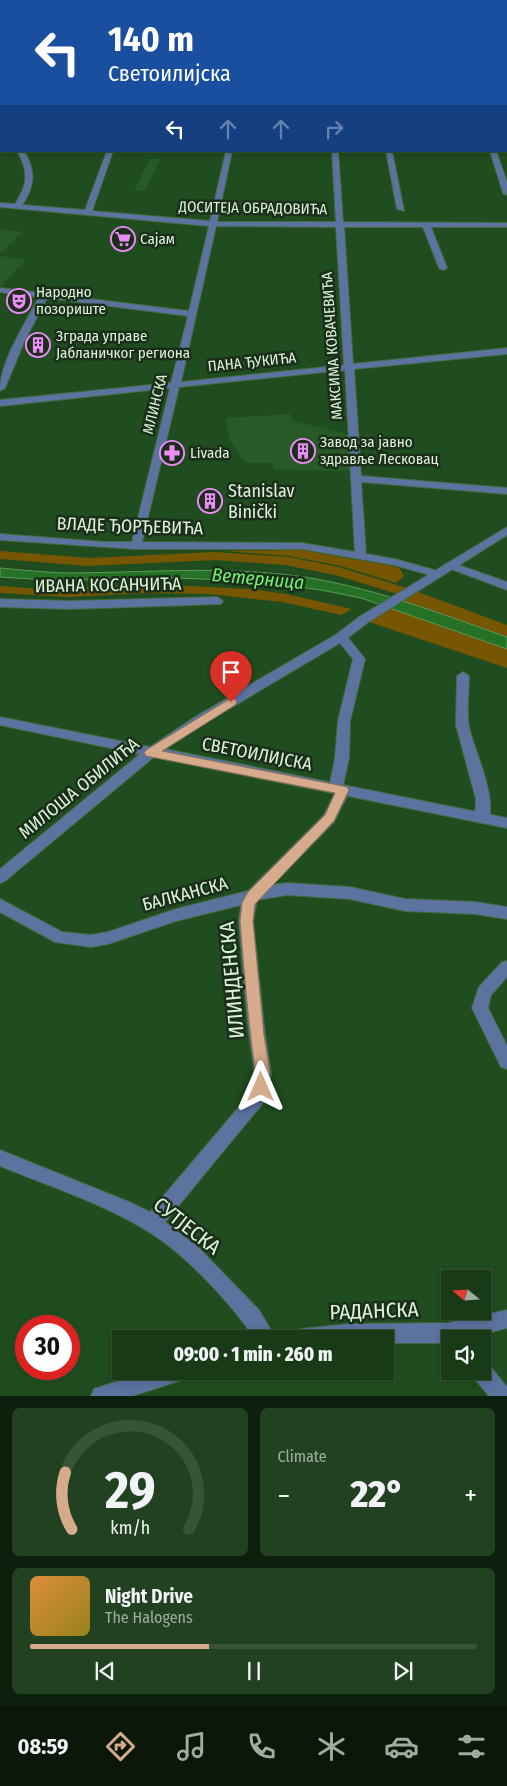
<!DOCTYPE html>
<html lang="en">
<head>
<meta charset="utf-8">
<style>
  :root { --surface:#183a17; --page:#214120; --text:#f1f3f6; --muted:#9fada1; --line:#365436; --accent:#d6ab8b }
  body { margin:0; font-family:"Fira Sans Condensed",sans-serif; background:var(--page); color:var(--text); height:100vh; display:flex; flex-direction:column; font-size:19px; white-space:nowrap }
  * { box-sizing:border-box; margin:0 }
  p { font-size:16px; color:var(--muted) }
  .icon { flex:none; width:28px; height:28px; fill:none; stroke:currentColor; stroke-width:2; stroke-linecap:round; stroke-linejoin:round }
  .map { position:relative; height:1396px; overflow:hidden }
  .sheet { display:flex; flex-direction:column; gap:12px; padding:12px; background:#0d200d; flex:1 }
  .sheet>* { flex:none }
  .banner { position:absolute; left:0px; top:0px; width:508px; height:152px; box-shadow:0 2px 8px #0003,0 0 0 1px var(--line); background:#1a4fa0; color:#fff; overflow:hidden }
  .needle { width:32px; rotate:288deg }
  .fabs { position:absolute; left:441px; top:1270px; display:grid; gap:10px }
  .fabs a { display:grid; place-items:center; width:50px; height:50px; border-radius:0px; background:var(--surface); box-shadow:0 2px 8px #0003,0 0 0 1px var(--line); font-size:25px }
  .speed { position:absolute; left:15px; top:1315px; display:flex; gap:10px; font-size:25px; font-weight:700; text-align:center }
  .speed>* { display:grid; place-content:center; width:65px; height:65px; border-radius:50%; background:var(--surface); box-shadow:0 2px 8px #0003,0 0 0 1px var(--line); line-height:1 }
  .speed .limit { border:8px solid #d22; background:#fff; color:#111 }
  .pin { position:absolute; display:grid; place-items:center; width:42px; height:42px; color:#fff; margin:-51px -21px; border-radius:50% 50% 50% 0; rotate:-45deg; box-shadow:0 0 5px #0007 }
  .pin .icon { rotate:45deg }
  .me { position:absolute; width:55px; margin:-28px; rotate:0deg; stroke-linejoin:round; filter:drop-shadow(0 0 4px #0008) }
  .turn { display:flex; align-items:center; gap:18px; height:105px; padding:0 25px; font-size:22px }
  .turn .icon { width:65px; height:65px; stroke-width:2.5 }
  .turn b { display:block; font-size:35px; line-height:42px }
  .lanes { display:flex; align-items:center; height:48px; padding:0 25px; background:#0003; justify-content:center; gap:25px; direction:ltr }
  .lanes .off { opacity:.35 }
  .big { font-size:38px; font-weight:800; line-height:1.1 }
  .sheet .tile { flex:1; display:flex; flex-direction:column; justify-content:center; gap:8px; min-width:0; padding:0 18px; border-radius:8px; background:var(--page) }
  .sheet .dial { align-items:center; gap:0 }
  .dial svg { height:130px; overflow:visible; fill:none; stroke:var(--line); stroke-width:7; stroke-linecap:round; text-anchor:middle }
  .dial text { fill:var(--text); stroke:none }
  .song { display:flex; align-items:center; gap:15px }
  .cover { width:60px; height:60px; border-radius:8px; background:linear-gradient(135deg,hsl(30 70% 55%),hsl(50 70% 35%)) }
  .played { height:5px; border-radius:2px; background:linear-gradient(90deg,var(--accent) 40%,var(--line) 40%) }
  .keys { display:flex; justify-content:space-around; direction:ltr }
  .heat { display:flex; justify-content:space-between; align-items:center; font-size:28px; direction:ltr }
  .sheet .tiles { flex:1; display:grid; gap:12px; grid-template-columns:1fr 1fr }
  .tile:last-child { grid-column:span 2 }
  .trip { position:absolute; left:112px; top:1330px; width:282px; height:50px; border-radius:0px; background:var(--surface); box-shadow:0 2px 8px #0003,0 0 0 1px var(--line); font-weight:800; line-height:50px; text-align:center }
  .tab-bar { display:flex; height:80px; justify-content:space-around; align-items:center; background:#0a1709; color:var(--muted) }
  .tab-bar .icon { width:35px; height:35px }
  .tab-bar .on { color:var(--accent) }
  .tab-bar b { font-size:22px; color:var(--text) }
  .map>svg:first-child { display:block }
</style>
</head>
<body>
<div class="map">
<svg width="507" height="1396" viewBox="0 0 507 1396">
  <rect width="100%" height="100%" fill="#204d1f"/>
  <g fill="#275a27">
    <polygon points="150,158 160,159 145,191 134,191"/>
    <polygon points="0,229 22,232 0,254"/>
    <polygon points="0,256 26,260 0,287"/>
    <polygon points="290,414 293,421 350,435 351,471 273,470 273,463 245,463 230,440 225,418"/>
  </g>
  <g fill="#765600">
    <polygon points="301,550 393,566 400,569 404,576 396,583 341,566 289,556 224,551"/>
    <polygon points="0,551 90,558 214,552 289,557 339,567 413,590 507,625 507,668 363,620 401,595 335,575 285,565 215,560 88,566 0,559"/>
    <polygon points="150,584 250,589 286,594 352,609 341,615 282,602 209,594 146,593 68,597 0,593 0,586 40,589"/>
  </g>
  <path fill="#257125" stroke="#5c985b" d="M 0,568 C 21,570 43,572 64,573 C 133,573 201,567 269,573 C 352,579 430,610 507,637 L 507,649 L 361,598 L 321,590 L 256,581 L 147,577 L 64,581 L 0,577 Z"/>
  <g fill="none" stroke-linecap="round" stroke-linejoin="round">
    <defs>
      <g id="minor">
        <polygon points="179,0 185,0 186,1 180,1"/>
        <polygon points="261,0 267,0 267,1 262,1"/>
        <polygon points="408,0 414,0 415,1 409,1"/>
        <polygon points="470,0 476,0 477,1 471,1"/>
        <rect x="506" y="27" width="1" height="4"/>
        <rect x="0" y="29" width="1" height="4"/>
        <rect x="506" y="75" width="1" height="4"/>
        <rect x="0" y="78" width="1" height="5"/>
        <rect x="0" y="113" width="1" height="4"/>
        <path d="M 17,151 L 24,151 C 36,171 35,186 22,205 L 85,210 L 107,151 L 113,151 L 92,211 L 210,221 L 226,151 L 232,151 L 217,222 L 336,222 L 332,151 L 338,151 L 343,222 L 507,223 L 507,227 L 431,227 L 447,268 L 443,270 L 439,268 L 423,227 L 344,227 L 353,364 L 507,348 L 507,354 L 354,369 L 361,476 L 507,488 L 507,494 L 361,482 L 366,554 L 395,559 L 441,572 L 443,574 L 441,576 L 437,577 L 394,565 L 302,549 L 136,549 L 0,540 L 0,534 L 105,542 L 132,542 L 170,388 L 0,406 L 0,400 L 171,383 L 188,316 L 47,298 L 24,342 L 5,388 L 0,391 C 0,361 25,324 39,297 L 0,292 L 0,288 L 189,311 L 209,226 L 0,207 L 0,203 L 15,204 C 28,185 29,171 17,151 ZM 216,226 L 336,227 L 344,365 L 181,382 ZM 345,370 L 355,552 L 302,543 L 142,542 L 179,387 Z"/>
        <polygon points="386,151 392,151 404,211 397,209"/>
        <polygon points="490,151 496,151 507,182 507,195 503,193"/>
        <polygon points="450,562 507,582 507,590 446,567 444,565"/>
        <polygon points="217,597 223,601 221,604 70,609 0,607 0,599 70,601"/>
        <path d="M 341,633 L 345,634 L 365,659 L 350,721 L 349,758 L 343,785 L 348,787 L 350,790 L 334,822 L 272,885 L 287,883 L 350,887 L 405,899 L 475,902 L 507,907 L 507,919 L 475,914 L 405,911 L 350,899 L 287,895 L 257,900 L 253,921 L 265,1035 L 271,1073 L 269,1087 L 263,1103 L 165,1222 L 197,1246 L 259,1310 L 276,1339 L 255,1339 C 231,1303 182,1250 144,1229 C 100,1202 48,1186 0,1166 L 0,1150 L 129,1202 L 150,1212 L 250,1094 C 258,1073 251,1054 249,1033 C 245,996 242,958 239,921 L 241,905 L 176,921 L 108,944 L 91,947 L 55,942 L 0,912 L 0,899 L 62,932 L 91,935 L 108,932 L 176,909 L 248,891 L 324,815 L 335,793 L 329,788 L 335,758 L 338,721 L 353,659 L 335,637 Z"/>
        <path d="M 463,672 L 469,676 C 469,692 466,711 469,727 C 474,750 499,801 487,822 L 482,823 L 477,822 L 475,818 L 476,799 L 456,725 L 457,676 Z"/>
        <polygon points="150,748 155,750 157,753 155,756 5,881 0,883 0,869 145,750"/>
        <polygon points="507,961 507,977 491,995 488,1008 507,1046 507,1069 501,1067 472,1008 479,987 502,962"/>
        <polygon points="507,1310 507,1328 464,1339 450,1339 450,1342 448,1343 386,1343 386,1339 292,1339 294,1332 301,1329 349,1324 448,1323"/>
        <polygon points="482,1362 488,1364 507,1387 507,1396 489,1396 474,1378 471,1371 482,1371"/>
        <polygon points="149,1371 191,1371 188,1378 132,1396 91,1396 94,1389"/>
      </g>
      <polygon id="tertiary" points="507,527 507,535 367,623 345,640 205,723 165,749 507,818 507,828 154,757 150,758 144,755 0,725 0,717 150,747 195,717 337,634 359,617"/>
    </defs>
    <use href="#minor" stroke="#426b40" stroke-width="2"/>
    <use href="#tertiary" stroke="#426b40" stroke-width="2"/>
    <use href="#minor" fill="#5c73a0" fill-rule="evenodd"/>
    <use href="#tertiary" fill="#5c73a0" fill-rule="evenodd"/>
  </g>
  <path fill="#d6ab8b" stroke="#8b6f5a" d="M 231,698 L 235,699 L 237,702 L 235,705 L 162,751 L 343,786 L 347,787 L 349,790 L 334,821 L 255,904 L 253,921 L 264,1035 L 270,1073 L 267,1092 L 261,1094 L 256,1092 C 253,1084 256,1077 255,1069 C 248,1020 244,971 240,921 L 242,903 L 248,892 L 325,815 L 335,793 L 146,756 L 144,753 L 146,750 Z"/>
  <defs>
    <symbol id="supermarket-ring" viewBox="-11 -11 22 22"><circle r="9.5" fill="#1a2e19" stroke="#ed8cf9" stroke-width="1.5"/><path d="M-6-5.5h2.5l.6 2H6L4.5 2H-2.5L-4.4-4H-6ZM-1.5 3.2a1.3 1.3 0 1 0 .1 0ZM3 3.2a1.3 1.3 0 1 0 .1 0Z" fill="#ed8cf9"/></symbol>
    <symbol id="theatre-ring" viewBox="-11 -11 22 22"><circle r="9.5" fill="#1a2e19" stroke="#ed8cf9" stroke-width="1.5"/><path d="M-5-5.5Q0-4 5-5.5V0Q5 5 0 6Q-5 5-5 0ZM-3.3-2.5H-1v1.5H-3.3ZM1-2.5H3.3v1.5H1ZM-2.8 1Q0 5.5 2.8 1Z" fill="#ed8cf9"/></symbol>
    <symbol id="building-ring" viewBox="-11 -11 22 22"><circle r="9.5" fill="#1a2e19" stroke="#ed8cf9" stroke-width="1.5"/><path d="M-4-6H4V6H1V3H-1V6H-4ZM-2.5-4.3h1.7v1.8h-1.7ZM.8-4.3h1.7v1.8H.8ZM-2.5-1h1.7V.8h-1.7ZM.8-1h1.7V.8H.8Z" fill="#ed8cf9"/></symbol>
    <symbol id="pharmacy-ring" viewBox="-11 -11 22 22"><circle r="9.5" fill="#1a2e19" stroke="#ed8cf9" stroke-width="1.5"/><path d="M-2-6h4v4h4v4h-4v4h-4v-4h-4v-4h4Z" fill="#ed8cf9"/></symbol>
  </defs>
  <g fill-rule="evenodd">
    <use href="#supermarket-ring" x="109" y="225" width="28" height="28"/>
    <use href="#theatre-ring" x="5" y="287" width="28" height="28"/>
    <use href="#building-ring" x="24" y="331" width="28" height="28"/>
    <use href="#building-ring" x="289" y="437" width="28" height="28"/>
    <use href="#pharmacy-ring" x="158" y="439" width="28" height="28"/>
    <use href="#building-ring" x="196" y="487" width="28" height="28"/>
  </g>
  <g text-anchor="middle" stroke-width="5" stroke-linejoin="round" paint-order="stroke">
    <g font-size="15" fill="#dbf4d9" stroke="#1a2e19">
      <text transform="translate(253 208) rotate(1)" y="5">ДОСИТЕЈА ОБРАДОВИЋА</text>
      <text transform="translate(332 346) rotate(-94)" y="5">МАКСИМА КОВАЧЕВИЋА</text>
      <text transform="translate(252 362) rotate(-6)" y="5">ПАНА ЂУКИЋА</text>
      <text transform="translate(155 404) rotate(-76)" y="5">МЛИНСКА</text>
    </g>
    <g font-size="15" fill="#dbf4d9" stroke="#1a2e19" text-anchor="start">
      <text x="140" y="244">Сајам</text>
      <text x="36" y="297">Народно<tspan x="36" dy="17">позориште</tspan></text>
      <text x="56" y="341">Зграда управе<tspan x="56" dy="17">Јабланичког региона</tspan></text>
      <text x="320" y="447">Завод за јавно<tspan x="320" dy="17">здравље Лесковац</tspan></text>
      <text x="190" y="458">Livada</text>
    </g>
    <g font-size="18" fill="#dbf4d9" stroke="#1a2e19" text-anchor="start">
      <text x="228" y="497">Stanislav<tspan x="228" dy="21">Binički</tspan></text>
    </g>
    <g font-size="18" fill="#dbf4d9" stroke="#1a2e19">
      <text transform="translate(130 526) rotate(2)" y="6">ВЛАДЕ ЂОРЂЕВИЋА</text>
      <text transform="translate(108 585) rotate(-1)" y="6">ИВАНА КОСАНЧИЋА</text>
      <text transform="translate(257 754) rotate(11)" y="6">СВЕТОИЛИЈСКА</text>
      <text transform="translate(79 788) rotate(-39)" y="6">МИЛОША ОБИЛИЋА</text>
      <text transform="translate(185 894) rotate(-15)" y="6">БАЛКАНСКА</text>
    </g>
    <g font-size="19" font-style="italic" fill="#76ef73" stroke="#1a2e19">
      <text transform="translate(258 578) rotate(5)" y="7">Ветерница</text>
    </g>
    <g font-size="21" fill="#dbf4d9" stroke="#1a2e19">
      <text transform="translate(232 980) rotate(-95)" y="7">ИЛИНДЕНСКА</text>
      <text transform="translate(187 1226) rotate(38)" y="7">СУТЈЕСКА</text>
      <text transform="translate(374 1311) rotate(-2)" y="7">РАДАНСКА</text>
    </g>
  </g>
</svg>
<div class="fabs">
<a><svg class="needle" viewBox="-14 -14 28 28"><path d="M0-13l5 13h-10z" fill="#e53935"/><path d="M0 13l5-13h-10z" fill="#9fada1"/></svg></a>
<a><svg class="icon" aria-label="sound" viewBox="0 0 24 24"><path d="M4 9h4l5-4v14l-5-4H4zM17 9q2 3 0 6"/></svg></a>
</div>
<div class="speed"><div class="limit">30</div></div>
<div class="pin" style="left:231px;top:702px;background:#d93025"><svg class="icon" aria-label="arrive" viewBox="0 0 24 24"><path d="M6 21V4h12l-3 4 3 4H6"/></svg></div>
<svg class="me" style="left:261px;top:1087px" viewBox="-20 -20 40 40"><path d="M0-17L14 15 0 8-14 15z" fill="#d6ab8b" stroke="#fff" stroke-width="4"/></svg>
<div class="trip">09:00 · 1 min · 260 m</div>
<div class="banner">
<div class="turn"><svg class="icon" aria-label="left" viewBox="0 0 24 24"><path d="M17 20v-9H6M10 6l-5 5 5 5"/></svg><div><b>140 m</b>Светоилијска</div></div>
<div class="lanes"><svg class="icon" aria-label="left" viewBox="0 0 24 24"><path d="M17 20v-9H6M10 6l-5 5 5 5"/></svg><svg class="icon off" aria-label="ahead" viewBox="0 0 24 24"><path d="M12 20V5M6 11l6-6 6 6"/></svg><svg class="icon off" aria-label="ahead" viewBox="0 0 24 24"><path d="M12 20V5M6 11l6-6 6 6"/></svg><svg class="icon off" aria-label="right" viewBox="0 0 24 24"><path d="M7 20v-9h11M14 6l5 5-5 5"/></svg></div>
</div>
</div>
<section class="sheet">
<div class="tiles">
<div class="tile dial"><svg viewBox="0 0 100 80">
<path d="M14 69A42 42 0 1 1 86 69"/>
<path d="M14 69A42 42 0 0 1 10 34" stroke="#d6ab8b"/>
<text x="50" y="56" font-size="32" font-weight="700">29</text>
<text x="50" y="72" font-size="11">km/h</text>
</svg></div>
<div class="tile"><p>Climate</p>
<div class="heat"><a>−</a><b class="big">22°</b><a>+</a></div>
</div>
<div class="tile">
<div class="song"><i class="cover"></i><div><b>Night Drive</b><p>The Halogens</p></div></div>
<div class="played"></div>
<div class="keys"><svg class="icon" aria-label="previous" viewBox="0 0 24 24"><path d="M18 5L8 12l10 7zM5 5v14"/></svg><svg class="icon" aria-label="pause" viewBox="0 0 24 24"><path d="M8 5v14M16 5v14"/></svg><svg class="icon" aria-label="next" viewBox="0 0 24 24"><path d="M6 5l10 7-10 7zM19 5v14"/></svg></div>
</div>
</div>
</section>
<nav class="tab-bar">
<b>08:59</b>
<svg class="icon on" aria-label="directions" viewBox="0 0 24 24"><path d="M12 3l9 9-9 9-9-9zM9 14v-3h6M13 9l2 2-2 2"/></svg>
<svg class="icon" aria-label="music" viewBox="0 0 24 24"><path d="M9 18V5l10-2v13"/><circle cx="6" cy="18" r="3"/><circle cx="16" cy="16" r="3"/></svg>
<svg class="icon" aria-label="phone" viewBox="0 0 24 24"><path d="M5 4h4l2 5-3 2q2 4 5 5l2-3 5 2v4C11 20 4 13 5 4z"/></svg>
<svg class="icon" aria-label="climate" viewBox="0 0 24 24"><path d="M12 3v18M4 7l16 10M4 17L20 7"/></svg>
<svg class="icon" aria-label="car" viewBox="0 0 24 24"><path d="M5 17H2v-5l4-1 3-4h7l3 4 3 1v5h-3M9 17h6M6 11h13"/><circle cx="7" cy="17" r="2"/><circle cx="17" cy="17" r="2"/></svg>
<svg class="icon" aria-label="filters" viewBox="0 0 24 24"><path d="M4 7h16M4 17h16"/><circle cx="9" cy="7" r="2"/><circle cx="15" cy="17" r="2"/></svg>
</nav>
</body>
</html>
